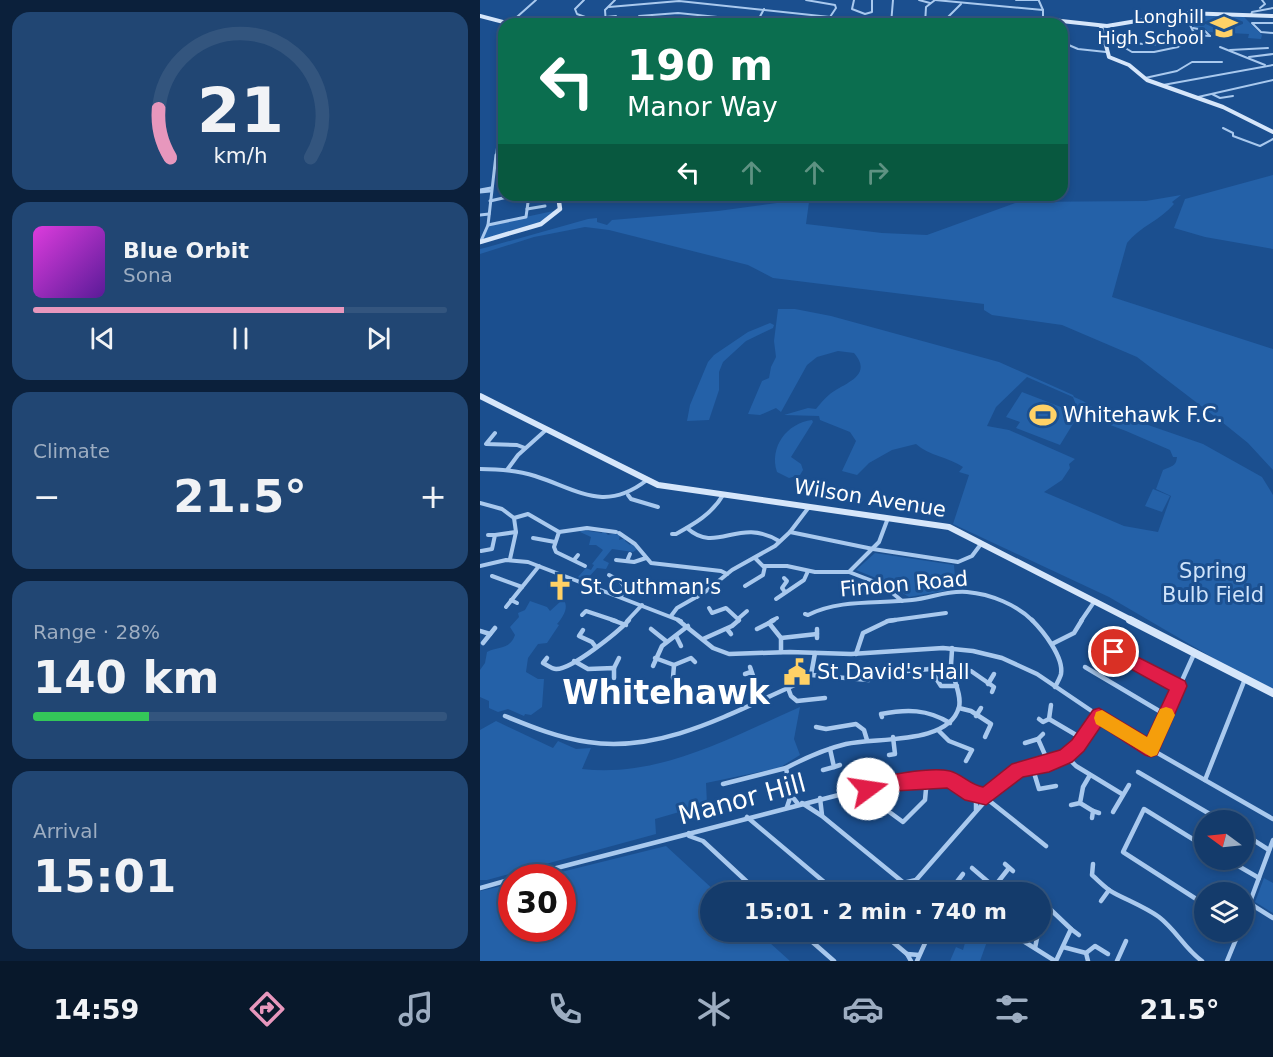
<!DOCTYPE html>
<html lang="en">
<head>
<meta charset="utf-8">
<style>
  :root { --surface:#143b6b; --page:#214673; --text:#f1f3f6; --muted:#9dadc1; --line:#33557e; --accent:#e797bd }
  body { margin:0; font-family:"DejaVu Sans",sans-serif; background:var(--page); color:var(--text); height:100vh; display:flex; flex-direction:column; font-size:22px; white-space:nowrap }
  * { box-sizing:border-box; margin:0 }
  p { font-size:20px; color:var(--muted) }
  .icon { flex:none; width:33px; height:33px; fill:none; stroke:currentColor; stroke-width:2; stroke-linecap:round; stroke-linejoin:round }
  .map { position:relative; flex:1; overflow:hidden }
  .panel { display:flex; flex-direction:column; gap:12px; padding:12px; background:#0b203b; width:480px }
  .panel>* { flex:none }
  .hud { position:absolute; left:18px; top:18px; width:570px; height:183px; border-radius:18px; box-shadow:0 3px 9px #0003,0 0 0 2px var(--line); background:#0b6e4f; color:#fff; overflow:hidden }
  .needle { width:39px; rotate:285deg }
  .buttons { position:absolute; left:714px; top:810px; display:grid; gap:12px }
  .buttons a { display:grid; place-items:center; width:60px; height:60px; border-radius:50%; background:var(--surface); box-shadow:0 3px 9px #0003,0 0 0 2px var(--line); font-size:30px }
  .speed { position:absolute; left:18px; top:864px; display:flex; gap:12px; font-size:30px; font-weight:700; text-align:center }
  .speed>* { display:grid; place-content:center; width:78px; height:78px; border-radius:50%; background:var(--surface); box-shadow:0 3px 9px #0003,0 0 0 2px var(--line); line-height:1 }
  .speed .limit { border:9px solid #d22; background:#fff; color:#111 }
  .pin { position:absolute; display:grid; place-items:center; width:51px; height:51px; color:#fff; margin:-26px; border:3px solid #fff; border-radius:50%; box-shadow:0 2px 6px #0007 }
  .me { position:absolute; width:66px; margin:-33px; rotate:76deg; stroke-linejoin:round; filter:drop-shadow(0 0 4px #0008) }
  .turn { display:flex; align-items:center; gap:21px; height:126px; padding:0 30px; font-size:27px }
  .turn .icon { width:78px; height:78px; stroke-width:2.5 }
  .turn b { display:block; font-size:42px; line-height:51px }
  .lanes { display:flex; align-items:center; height:57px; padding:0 30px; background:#0003; justify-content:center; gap:30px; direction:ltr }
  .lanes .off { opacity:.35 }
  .big { font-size:45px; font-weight:800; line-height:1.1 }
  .panel .card { flex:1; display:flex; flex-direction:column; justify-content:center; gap:9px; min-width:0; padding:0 21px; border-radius:18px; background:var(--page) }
  .panel .dial { align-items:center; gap:0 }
  .dial svg { height:156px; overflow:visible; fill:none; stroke:var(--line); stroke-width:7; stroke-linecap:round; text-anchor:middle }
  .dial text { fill:var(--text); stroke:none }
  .song { display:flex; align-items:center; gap:18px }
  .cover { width:72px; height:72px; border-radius:9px; background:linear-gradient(135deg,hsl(300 70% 55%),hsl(270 70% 35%)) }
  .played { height:6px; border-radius:3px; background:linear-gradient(90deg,var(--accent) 75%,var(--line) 75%) }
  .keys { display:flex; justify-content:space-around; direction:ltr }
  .heat { display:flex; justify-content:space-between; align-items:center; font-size:33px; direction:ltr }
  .charge { height:9px; border-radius:4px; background:linear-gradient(90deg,#34c759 28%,var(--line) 0) }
  .trip { position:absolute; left:220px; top:882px; width:351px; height:60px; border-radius:30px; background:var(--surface); box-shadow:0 3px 9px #0003,0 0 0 2px var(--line); font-weight:800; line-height:60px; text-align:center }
  .dock { display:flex; height:96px; justify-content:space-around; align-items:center; background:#08182b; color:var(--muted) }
  .dock .icon { width:42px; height:42px }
  .dock .on { color:var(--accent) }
  .dock b { font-size:27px; color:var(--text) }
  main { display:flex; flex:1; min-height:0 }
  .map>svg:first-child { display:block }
</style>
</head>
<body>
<main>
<section class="panel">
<div class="card dial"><svg viewBox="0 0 100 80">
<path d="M14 69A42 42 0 1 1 86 69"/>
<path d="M14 69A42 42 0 0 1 8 44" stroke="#e797bd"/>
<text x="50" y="56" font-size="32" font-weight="700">21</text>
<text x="50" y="72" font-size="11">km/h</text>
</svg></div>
<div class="card">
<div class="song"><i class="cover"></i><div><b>Blue Orbit</b><p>Sona</p></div></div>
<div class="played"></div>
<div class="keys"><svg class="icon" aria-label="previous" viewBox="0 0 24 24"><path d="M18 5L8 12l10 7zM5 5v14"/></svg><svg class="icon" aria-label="pause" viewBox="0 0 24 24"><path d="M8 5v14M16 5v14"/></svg><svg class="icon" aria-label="next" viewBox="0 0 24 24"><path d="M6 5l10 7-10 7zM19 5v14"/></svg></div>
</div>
<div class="card"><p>Climate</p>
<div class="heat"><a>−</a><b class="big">21.5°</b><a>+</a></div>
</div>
<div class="card"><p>Range · 28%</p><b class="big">140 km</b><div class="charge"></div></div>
<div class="card"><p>Arrival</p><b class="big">15:01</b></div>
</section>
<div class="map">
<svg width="793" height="961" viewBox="0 0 793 961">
  <rect width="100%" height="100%" fill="#1b4f8f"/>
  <g fill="#2461a8" fill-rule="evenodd">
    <polygon points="706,15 762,15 782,35 781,39 768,38 769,34 728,32 726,29 714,27"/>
    <polygon points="793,175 793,249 725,237 694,228 705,199"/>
    <path d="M 701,195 L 692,202 L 694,204 C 681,220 659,227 647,243 L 632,297 L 793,349 L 793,470 L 768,443 L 742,422 L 657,357 L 582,325 L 512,315 L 504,310 L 504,304 L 293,278 L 268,265 L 129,230 L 105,227 L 54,237 L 0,254 L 0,249 L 8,247 L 108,219 L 117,218 L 117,222 L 127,225 L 132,220 L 238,211 L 304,202 L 329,202 L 326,224 L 402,233 L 447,235 L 538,202 L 666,201 Z"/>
    <polygon points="78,210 63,221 1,240 8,225"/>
    <path d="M 298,309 L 315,309 L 351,316 L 519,362 L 593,395 L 594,397 L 603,401 L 639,425 L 645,417 L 723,444 L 782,477 L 793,495 L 793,689 L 752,669 L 629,597 L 473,524 L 489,475 L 479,472 L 483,467 C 469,457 449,456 436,444 L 412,450 L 389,463 L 377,475 L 362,471 L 376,441 L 370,432 L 340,420 L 339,416 L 304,415 L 328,408 L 336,409 C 340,404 344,399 350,394 C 364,383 394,376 374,353 L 358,351 L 337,357 L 327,365 L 301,412 L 296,408 L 280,415 L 268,414 L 282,381 L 289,378 L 291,367 L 296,357 L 294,341 ZM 547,377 L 593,397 L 599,413 L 646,431 L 690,450 L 693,457 L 697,457 C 696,467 691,466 683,470 L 676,489 L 691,496 L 678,532 L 644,526 L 564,492 L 582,480 L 590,468 L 589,464 L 595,459 L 529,430 L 507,426 L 516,407 Z"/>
    <polygon points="290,323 294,325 293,328 266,341 243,362 239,372 239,390 229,420 207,421 210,405 228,362 234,355 268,332"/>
    <polygon points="542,392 599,414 580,445 536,428 540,422 526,417"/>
    <path d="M 332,420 L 333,422 L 311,457 L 321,464 L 323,470 L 320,475 L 309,478 L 297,472 C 289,447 307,423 332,420 Z"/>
    <polygon points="673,489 690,496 682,512 665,506"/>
    <polygon points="101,530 122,533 123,530 128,535 136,533 140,535 139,540 146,538 145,541 150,545 152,543 159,548 153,552 132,549 123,560 129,563 126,569 117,568 106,580 98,577 106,568 111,570 114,565 112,564 123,550 116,545 109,545 111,537 100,532"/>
    <polygon points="395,553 474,565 476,589 429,597 401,580 376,570"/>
    <path d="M 50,601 L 67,607 L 70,611 L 81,601 L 85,602 C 88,610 82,618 77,624 L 79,625 L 67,643 L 58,644 L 48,658 L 46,672 L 58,679 L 64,679 L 62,707 L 51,715 L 45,714 L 44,716 L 28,709 L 18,712 L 9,708 L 9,701 L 0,697 L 0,670 L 5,663 L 7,652 C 18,646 30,650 35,635 L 30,627 L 39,617 L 38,613 L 45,610 Z"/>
    <path d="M 320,707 L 314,739 L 320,755 L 299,768 L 226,783 L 227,804 L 175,819 L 176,834 L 7,880 L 0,880 L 0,730 L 16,721 L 73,748 L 78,741 L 96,749 L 111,748 L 102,769 C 180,778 251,737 320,707 Z"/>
    <polygon points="186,846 236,892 231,892 231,932 278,932 310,961 0,961 0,891 31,884 32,928 82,928 82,878 61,877"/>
    <polygon points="784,878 793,883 793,913 775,902"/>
    <polygon points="488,932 509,936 500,961 470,961 476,947 483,950"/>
  </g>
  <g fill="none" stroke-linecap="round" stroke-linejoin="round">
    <g stroke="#a9c9ee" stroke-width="2">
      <polyline points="104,0 95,9 97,14 119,22 126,21"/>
      <polyline points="326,0 355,5 356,8 350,17"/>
      <polyline points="374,0 372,9 385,14 392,12 392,0"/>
      <polyline points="439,0 450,3"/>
      <polyline points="455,0 563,10"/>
      <polyline points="536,0 559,0"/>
      <polyline points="559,1 563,10 563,19"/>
      <polyline points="129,7 199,1 350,17 386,24"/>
      <polyline points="780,8 785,4 782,0"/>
      <polyline points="704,13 715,35"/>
      <polyline points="771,15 772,12 793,8"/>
      <polyline points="126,17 136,16"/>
      <polyline points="793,23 772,23 781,32 793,33"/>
      <polyline points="29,24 56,0"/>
      <polyline points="126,24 125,10 135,0"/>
      <polyline points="156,24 159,16 198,13 277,21"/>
      <polyline points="276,24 284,9"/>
      <polyline points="411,24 413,0"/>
      <polyline points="445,24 446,7 455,0"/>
      <polyline points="461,24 481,4"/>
      <polyline points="713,28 724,30 730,36"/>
      <polyline points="623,35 641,36 644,42 673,45 676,44 673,37 677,35"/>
      <polyline points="715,35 730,36"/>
      <polyline points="584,43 598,49 626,52"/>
      <polyline points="624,44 642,46 652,52 674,52 698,47 715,35"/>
      <polyline points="740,47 785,65"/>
      <polyline points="750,50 788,48"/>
      <polyline points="769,57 793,54"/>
      <polyline points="665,78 697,71 712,62 742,62"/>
      <polyline points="683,85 793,65"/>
      <polyline points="732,94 740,98 753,96"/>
      <polyline points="718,97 793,80"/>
      <polyline points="21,117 19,127 24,128"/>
      <polyline points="743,128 753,133 753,136 780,146 793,139"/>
      <polyline points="16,157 19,129"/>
    </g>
    <g stroke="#a9c9ee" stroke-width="3">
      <polyline points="0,190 11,188"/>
      <polyline points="0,192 10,191"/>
      <polyline points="10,201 36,195"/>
      <polyline points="47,209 65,206"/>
      <polyline points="0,215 9,214"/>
      <polyline points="8,225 46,217 49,195"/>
      <polyline points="1,241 8,225 16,155"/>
    </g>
    <g stroke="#a9c9ee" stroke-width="4">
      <polyline points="15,433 6,444 37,445 45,448"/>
      <path d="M 0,469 C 19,469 37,470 55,476 C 99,490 124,513 167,480"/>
      <polyline points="27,470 38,455 67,429"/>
      <polyline points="148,495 151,499 178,507"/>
      <polyline points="0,503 22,509 34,518 48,514 79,532 107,528 136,532"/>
      <path d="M 207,528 C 237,555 258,516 299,541"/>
      <polyline points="79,532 74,547 76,552 105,566"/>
      <polyline points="310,532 393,549 478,562 492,556 501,544"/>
      <polyline points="139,533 155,544 171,563 241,571 247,574"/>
      <path d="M 192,534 L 196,534 C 214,524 232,514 243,495"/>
      <polyline points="8,535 15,535"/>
      <polyline points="53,538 75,542"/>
      <polyline points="1,551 12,549 15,535 36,532"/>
      <polyline points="275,558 283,566 307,566 335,572 369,572 403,585 422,601"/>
      <polyline points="30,559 36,532 34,518"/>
      <polyline points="94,560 98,555"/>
      <polyline points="136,560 154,562 166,558"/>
      <polyline points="147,561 150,554"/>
      <polyline points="0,566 26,560 48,562 201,621"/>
      <polyline points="369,572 399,542 408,518"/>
      <polyline points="129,575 140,581 144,586 141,597"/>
      <polyline points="12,576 42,587"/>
      <polyline points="304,578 307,581 302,588 305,592"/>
      <polyline points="165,583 181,588 203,586 217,597"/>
      <polyline points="265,586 283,575 285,566"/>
      <polyline points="171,593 175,587"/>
      <polyline points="296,599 324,580 328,571"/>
      <polyline points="31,600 37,603"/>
      <polyline points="26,607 59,566"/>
      <polyline points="229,608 232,613 246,608 259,620 258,621"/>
      <path d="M 325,614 L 328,615 C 359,599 398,604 432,600 C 451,598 468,590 487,592 C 511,594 537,605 553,621"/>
      <polyline points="102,615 106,611 136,621"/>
      <polyline points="191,616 197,608 225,592 252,570 295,546 310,532 329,507"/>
      <polyline points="259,618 267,611"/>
      <polyline points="147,621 162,605"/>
      <polyline points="291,621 297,618"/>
      <polyline points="407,621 466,613"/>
      <polyline points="601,621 614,602"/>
    </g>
    <g stroke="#a9c9ee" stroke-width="4.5">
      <polyline points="132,620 146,625"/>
      <polyline points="198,620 233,648 249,654 310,652 371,654 463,648 493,651 522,658 557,674 653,739 793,819"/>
      <path d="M 552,620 C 563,631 584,657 581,674 C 580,678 577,683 575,687"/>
      <polyline points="289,623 294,620"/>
      <polyline points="171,629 186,641"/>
      <polyline points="247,629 251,634"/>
      <polyline points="277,629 289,623 301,638 301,652"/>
      <polyline points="337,629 337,638"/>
      <polyline points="103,630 99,636 112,642 115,646"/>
      <polyline points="0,631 10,634"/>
      <polyline points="196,636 201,646"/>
      <polyline points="301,638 337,634"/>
      <polyline points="223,639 252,626 259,620"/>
      <polyline points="3,643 15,628"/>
      <polyline points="572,644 594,633 602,620"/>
      <polyline points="634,652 699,686"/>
      <polyline points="376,654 383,633 408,621 415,620"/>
      <path d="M 67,658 L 63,663 C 67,665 72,669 76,669 C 91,670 138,632 149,620"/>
      <polyline points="175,658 194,665 211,658 215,662"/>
      <polyline points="94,661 108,669 134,668 134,678"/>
      <polyline points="173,666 182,646 208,626"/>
      <polyline points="270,667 281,699"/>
      <polyline points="605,667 686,715"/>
      <polyline points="134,668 139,658"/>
      <polyline points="427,671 450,669 461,686 477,686"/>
      <polyline points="473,671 491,671 514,687 512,692"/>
      <polyline points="265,674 271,672"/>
      <polyline points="331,675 389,680 389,672"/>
      <polyline points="193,678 194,665"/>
      <polyline points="458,679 466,678"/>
      <polyline points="508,684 514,674"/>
      <polyline points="308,688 311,696 317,701 345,698"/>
      <polyline points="479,708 491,711 511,724 505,737"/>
      <path d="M 25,716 C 52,727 79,738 108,742 C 185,754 258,709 326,680 L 331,675 L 335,653"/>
      <polyline points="496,716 501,708"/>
      <path d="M 402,717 L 401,714 C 427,709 447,709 470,723"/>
      <polyline points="559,719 563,722 569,719 603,739"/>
      <polyline points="569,719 571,705"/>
      <polyline points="336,727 346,729 376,724 384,730 387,740"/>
      <polyline points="459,731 469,741 492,750 486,761"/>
      <polyline points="558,739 563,734"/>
      <polyline points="545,743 558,739 569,764"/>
      <polyline points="671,749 714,654"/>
      <polyline points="409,755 415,754 413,737"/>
      <polyline points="586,756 596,766 642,794"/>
      <polyline points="552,766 559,789 576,786"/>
      <polyline points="354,767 360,765"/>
      <polyline points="343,770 354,767 350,749"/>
      <polyline points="658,772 740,820"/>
      <polyline points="610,775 603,787 600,803 613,811 612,818"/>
      <polyline points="725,780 765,679"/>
      <polyline points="243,784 306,768"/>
      <polyline points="388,787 408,811 423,822 445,800 446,789 451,781"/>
      <polyline points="311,795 318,804"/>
      <polyline points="496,796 496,810"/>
      <polyline points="340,798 342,815"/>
      <polyline points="507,799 566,846"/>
      <polyline points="322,803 342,816 435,892"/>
      <polyline points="591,805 600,803"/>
      <path d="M 307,807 L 311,795 L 306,768 C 325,758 345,749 366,744 C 397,737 469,745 479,707 C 482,695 473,679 471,667 C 471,661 472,654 472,648"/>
      <polyline points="613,811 619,813"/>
      <polyline points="633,812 649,785"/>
      <polyline points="267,817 356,892"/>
      <polyline points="209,833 209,836 223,841 278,892"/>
      <polyline points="764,834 789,850"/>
      <polyline points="724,846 664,809 643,852 724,904"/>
      <polyline points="748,860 779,878"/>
      <polyline points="525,864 533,871"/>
      <path d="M 613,864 L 612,875 C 619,881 626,889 634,893 C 649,901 665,907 679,917 C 696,930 705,949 722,961"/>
      <polyline points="492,868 520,892"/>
      <polyline points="38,878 405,783 469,780 491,794 506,796"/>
      <polyline points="423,883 436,880"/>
      <polyline points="476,883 483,874"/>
      <polyline points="514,887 529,868"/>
      <polyline points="0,888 32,879"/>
      <polyline points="434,892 436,880 507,799 506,796 535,772 569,764 586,756 598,745 619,715"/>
      <polyline points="469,892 476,883 485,892"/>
      <polyline points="621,901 629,890"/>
      <polyline points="769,903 793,918"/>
      <polyline points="570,909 591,929 576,961"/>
      <polyline points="764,918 793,840"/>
      <polyline points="591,929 599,935"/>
      <polyline points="321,932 354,961"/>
      <polyline points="401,932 427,954"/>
      <polyline points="519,932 540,939 575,961"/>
      <polyline points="554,932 557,938 555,948"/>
      <polyline points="583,947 606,953 615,946 628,954"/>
      <polyline points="606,953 608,961"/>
      <polyline points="431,961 427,954 439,955"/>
      <polyline points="437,961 450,932"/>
      <polyline points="637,961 646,941"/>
      <polyline points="747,961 759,932"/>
    </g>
    <g stroke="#d6e6fa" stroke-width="4">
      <polyline points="0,16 31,24"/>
      <polyline points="508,24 532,20 563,19 627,26 704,13 793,16"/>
      <polyline points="621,26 629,57 649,65 667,80 743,107 793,132"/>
    </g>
    <polyline stroke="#d6e6fa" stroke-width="4.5" points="0,242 61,224 80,209 78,195"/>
    <polyline stroke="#d6e6fa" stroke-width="6" points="0,396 178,485 469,527 653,621"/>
    <polyline stroke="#d6e6fa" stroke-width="8" points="650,620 793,693"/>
  </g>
  <path fill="#e11d48" stroke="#92132f" stroke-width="1.5" d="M 634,645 L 705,681 L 707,686 L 677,755 L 671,757 L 665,755 L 621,726 L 604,751 L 592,762 L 569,772 L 543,777 L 506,805 L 485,800 L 467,788 L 414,791 L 388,798 L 382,795 L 379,789 L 382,783 C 401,775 450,767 470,771 C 482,774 490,785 503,787 L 532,764 L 580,750 L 592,740 L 613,710 L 619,708 L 667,737 L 689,690 L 629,657 L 626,652 L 629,647 Z"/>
  <polygon fill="#f59e0b" points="686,707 692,709 695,715 677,755 671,757 616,724 614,718 616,712 622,710 667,737 680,709"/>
  <defs>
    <symbol id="school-bare" viewBox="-9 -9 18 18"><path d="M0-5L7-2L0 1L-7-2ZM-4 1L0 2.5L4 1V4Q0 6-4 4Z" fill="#ffd166" stroke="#1b4f8f" stroke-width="2.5" paint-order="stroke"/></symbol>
    <symbol id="stadium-bare" viewBox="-9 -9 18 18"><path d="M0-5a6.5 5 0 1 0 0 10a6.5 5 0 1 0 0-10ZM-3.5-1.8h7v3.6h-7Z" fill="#ffd166" stroke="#1b4f8f" stroke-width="2.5" paint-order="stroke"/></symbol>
    <symbol id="church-bare" viewBox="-9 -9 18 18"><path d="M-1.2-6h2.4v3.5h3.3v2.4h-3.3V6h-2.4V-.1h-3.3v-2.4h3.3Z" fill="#ffd166" stroke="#1b4f8f" stroke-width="2.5" paint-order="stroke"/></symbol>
    <symbol id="civic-bare" viewBox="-9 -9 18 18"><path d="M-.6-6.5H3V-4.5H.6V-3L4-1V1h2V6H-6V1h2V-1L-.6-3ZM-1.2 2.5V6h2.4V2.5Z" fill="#ffd166" stroke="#1b4f8f" stroke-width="2.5" paint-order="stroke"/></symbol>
  </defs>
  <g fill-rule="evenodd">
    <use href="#school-bare" x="725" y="8" width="38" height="38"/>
    <use href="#stadium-bare" x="544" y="396" width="38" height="38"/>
    <use href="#church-bare" x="61" y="568" width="38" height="38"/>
    <use href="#civic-bare" x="298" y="653" width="38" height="38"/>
  </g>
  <g text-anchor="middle" stroke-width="6" stroke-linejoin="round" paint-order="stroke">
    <g font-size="18" fill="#fff" stroke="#1b4f8f" text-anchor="end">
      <text x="724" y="23">Longhill<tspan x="724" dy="21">High School</tspan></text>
    </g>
    <g font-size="21" fill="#fff" stroke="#1b4f8f" text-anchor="start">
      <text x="583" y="422">Whitehawk F.C.</text>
      <text x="100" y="594">St Cuthman's</text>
      <text x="337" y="679">St David's Hall</text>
    </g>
    <g font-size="21" fill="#fff" stroke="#1b4f8f">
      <text transform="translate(390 498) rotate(9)" y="7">Wilson Avenue</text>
      <text transform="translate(424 584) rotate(-5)" y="7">Findon Road</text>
    </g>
    <g font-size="21" fill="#cfe3fa" stroke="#1b4f8f">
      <text x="733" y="578">Spring<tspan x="733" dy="24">Bulb Field</tspan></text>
    </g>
    <g font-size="26" fill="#fff" stroke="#1b4f8f">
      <text transform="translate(262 799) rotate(-15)" y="9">Manor Hill</text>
    </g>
    <g font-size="33" font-weight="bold" fill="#fff" stroke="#1b4f8f">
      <text x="186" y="704">Whitehawk</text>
    </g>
  </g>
</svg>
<div class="buttons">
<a><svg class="needle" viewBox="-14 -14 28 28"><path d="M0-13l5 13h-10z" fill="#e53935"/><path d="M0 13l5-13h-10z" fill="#9dadc1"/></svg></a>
<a><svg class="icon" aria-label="layers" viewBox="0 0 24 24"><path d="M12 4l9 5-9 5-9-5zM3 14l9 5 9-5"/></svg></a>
</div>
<div class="speed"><div class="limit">30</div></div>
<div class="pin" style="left:634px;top:652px;background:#d93025"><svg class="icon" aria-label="arrive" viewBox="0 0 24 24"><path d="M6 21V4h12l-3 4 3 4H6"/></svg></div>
<svg class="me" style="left:388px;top:789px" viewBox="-20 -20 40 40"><circle r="19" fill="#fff"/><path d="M0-13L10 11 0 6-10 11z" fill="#e11d48"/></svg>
<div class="trip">15:01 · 2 min · 740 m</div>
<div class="hud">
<div class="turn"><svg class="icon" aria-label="left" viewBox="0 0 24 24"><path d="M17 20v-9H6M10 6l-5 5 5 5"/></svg><div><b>190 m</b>Manor Way</div></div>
<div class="lanes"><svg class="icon" aria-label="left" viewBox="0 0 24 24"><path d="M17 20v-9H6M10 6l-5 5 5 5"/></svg><svg class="icon off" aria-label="ahead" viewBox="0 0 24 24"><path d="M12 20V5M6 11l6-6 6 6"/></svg><svg class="icon off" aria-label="ahead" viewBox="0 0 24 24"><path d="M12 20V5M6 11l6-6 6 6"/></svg><svg class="icon off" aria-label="right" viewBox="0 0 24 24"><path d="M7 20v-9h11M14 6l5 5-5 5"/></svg></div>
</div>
</div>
</main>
<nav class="dock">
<b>14:59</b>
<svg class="icon on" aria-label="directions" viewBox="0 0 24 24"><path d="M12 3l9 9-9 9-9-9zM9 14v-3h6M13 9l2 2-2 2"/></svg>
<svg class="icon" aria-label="music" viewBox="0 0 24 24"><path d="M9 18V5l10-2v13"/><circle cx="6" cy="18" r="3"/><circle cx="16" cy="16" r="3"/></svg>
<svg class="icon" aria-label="phone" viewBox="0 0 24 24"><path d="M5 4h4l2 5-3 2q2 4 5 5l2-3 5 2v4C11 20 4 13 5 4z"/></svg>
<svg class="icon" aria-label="climate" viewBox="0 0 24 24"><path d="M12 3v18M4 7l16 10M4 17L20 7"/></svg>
<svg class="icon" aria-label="car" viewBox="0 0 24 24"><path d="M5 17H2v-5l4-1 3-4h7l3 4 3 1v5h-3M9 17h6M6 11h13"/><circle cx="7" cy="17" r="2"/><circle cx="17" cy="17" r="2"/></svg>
<svg class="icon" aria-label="filters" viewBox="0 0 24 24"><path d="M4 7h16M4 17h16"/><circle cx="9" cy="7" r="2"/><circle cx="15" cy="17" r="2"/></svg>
<b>21.5°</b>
</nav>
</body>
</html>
